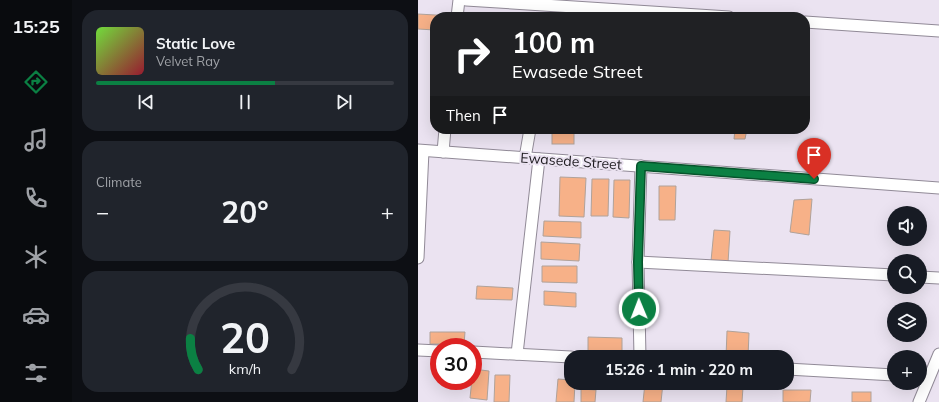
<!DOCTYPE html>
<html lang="en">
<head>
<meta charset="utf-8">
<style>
  :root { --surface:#171b24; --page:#20242c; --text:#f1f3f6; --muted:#9ea1a6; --line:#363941; --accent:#0b8043 }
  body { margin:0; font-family:Mulish,sans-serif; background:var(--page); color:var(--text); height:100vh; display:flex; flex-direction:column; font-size:15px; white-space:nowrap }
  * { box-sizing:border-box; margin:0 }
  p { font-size:13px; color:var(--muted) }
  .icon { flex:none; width:22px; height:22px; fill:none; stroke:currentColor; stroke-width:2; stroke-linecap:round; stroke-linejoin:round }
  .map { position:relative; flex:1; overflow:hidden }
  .drawer { display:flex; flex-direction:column; gap:10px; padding:10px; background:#0d0f14; width:346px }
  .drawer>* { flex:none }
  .guide { position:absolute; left:12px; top:12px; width:380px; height:122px; border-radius:16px; box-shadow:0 4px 16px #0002; background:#202124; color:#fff; overflow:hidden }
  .buttons { position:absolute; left:469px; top:206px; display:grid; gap:8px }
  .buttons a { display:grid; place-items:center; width:40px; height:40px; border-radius:50%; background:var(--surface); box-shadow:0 4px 16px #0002; font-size:20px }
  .speed { position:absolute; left:12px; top:338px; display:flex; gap:8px; font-size:20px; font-weight:700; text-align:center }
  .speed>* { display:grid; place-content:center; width:52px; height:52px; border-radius:50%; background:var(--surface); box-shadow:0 4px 16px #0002; line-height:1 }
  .speed .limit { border:6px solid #d22; background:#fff; color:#111 }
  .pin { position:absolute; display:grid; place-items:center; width:34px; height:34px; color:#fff; margin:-41px -17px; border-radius:50% 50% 50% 0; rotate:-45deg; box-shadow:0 0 4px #0007 }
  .pin .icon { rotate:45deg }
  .me { position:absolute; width:44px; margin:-22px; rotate:359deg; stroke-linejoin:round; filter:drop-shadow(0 0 3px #0008) }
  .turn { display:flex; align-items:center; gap:14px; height:84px; padding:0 16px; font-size:18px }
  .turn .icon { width:52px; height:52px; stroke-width:2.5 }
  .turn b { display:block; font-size:28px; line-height:34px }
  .then { display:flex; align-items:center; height:38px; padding:0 16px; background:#0003; gap:8px; font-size:15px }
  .big { font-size:30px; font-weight:700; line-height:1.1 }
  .drawer .widget { flex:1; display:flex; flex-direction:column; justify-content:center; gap:6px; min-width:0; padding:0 14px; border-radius:16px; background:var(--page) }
  .drawer .dial { align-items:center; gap:0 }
  .dial svg { height:104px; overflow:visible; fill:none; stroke:var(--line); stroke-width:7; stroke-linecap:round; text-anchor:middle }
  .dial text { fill:var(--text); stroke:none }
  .song { display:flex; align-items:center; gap:12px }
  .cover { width:48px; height:48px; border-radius:6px; background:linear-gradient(135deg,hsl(100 70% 55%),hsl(350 70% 35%)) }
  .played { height:4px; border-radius:2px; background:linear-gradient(90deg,var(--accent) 60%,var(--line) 60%) }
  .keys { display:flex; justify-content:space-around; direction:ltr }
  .heat { display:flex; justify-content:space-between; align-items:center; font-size:22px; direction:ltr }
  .trip { position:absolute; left:146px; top:350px; width:230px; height:40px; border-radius:16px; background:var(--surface); box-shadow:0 4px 16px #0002; font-weight:700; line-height:40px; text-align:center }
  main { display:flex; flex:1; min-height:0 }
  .tabs { display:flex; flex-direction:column; width:72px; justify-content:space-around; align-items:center; background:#090b0e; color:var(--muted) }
  .tabs .icon { width:28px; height:28px }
  .tabs .active { color:var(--accent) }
  .tabs b { font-size:18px; color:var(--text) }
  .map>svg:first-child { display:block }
</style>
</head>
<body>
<main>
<nav class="tabs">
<b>15:25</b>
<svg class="icon active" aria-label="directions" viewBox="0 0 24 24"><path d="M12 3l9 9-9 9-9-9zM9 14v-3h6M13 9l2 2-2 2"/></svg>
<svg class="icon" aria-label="music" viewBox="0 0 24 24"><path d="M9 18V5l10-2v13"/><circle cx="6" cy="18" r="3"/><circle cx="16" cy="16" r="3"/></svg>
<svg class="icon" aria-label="phone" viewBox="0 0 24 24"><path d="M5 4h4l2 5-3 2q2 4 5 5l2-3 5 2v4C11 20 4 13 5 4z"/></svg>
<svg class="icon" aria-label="climate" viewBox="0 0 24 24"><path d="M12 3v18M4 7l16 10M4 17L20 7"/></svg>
<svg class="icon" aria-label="car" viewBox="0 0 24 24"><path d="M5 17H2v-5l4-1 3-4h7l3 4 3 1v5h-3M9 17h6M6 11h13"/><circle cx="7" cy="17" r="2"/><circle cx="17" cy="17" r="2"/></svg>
<svg class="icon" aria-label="filters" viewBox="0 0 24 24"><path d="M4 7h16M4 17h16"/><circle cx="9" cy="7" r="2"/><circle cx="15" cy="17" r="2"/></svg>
</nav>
<section class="drawer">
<div class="widget">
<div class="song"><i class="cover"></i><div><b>Static Love</b><p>Velvet Ray</p></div></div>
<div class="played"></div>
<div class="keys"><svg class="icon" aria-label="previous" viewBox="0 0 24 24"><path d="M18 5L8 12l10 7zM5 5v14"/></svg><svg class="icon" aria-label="pause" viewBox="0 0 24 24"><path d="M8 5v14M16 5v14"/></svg><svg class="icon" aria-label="next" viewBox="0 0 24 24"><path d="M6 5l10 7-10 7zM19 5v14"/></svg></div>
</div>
<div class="widget"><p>Climate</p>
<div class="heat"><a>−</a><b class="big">20°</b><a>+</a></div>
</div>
<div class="widget dial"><svg viewBox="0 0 100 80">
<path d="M14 69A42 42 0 1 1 86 69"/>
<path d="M14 69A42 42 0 0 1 8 45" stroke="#0b8043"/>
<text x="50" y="56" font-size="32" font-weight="700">20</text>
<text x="50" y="72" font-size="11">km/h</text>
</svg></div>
</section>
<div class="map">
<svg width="521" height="402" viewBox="0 0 521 402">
  <rect width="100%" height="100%" fill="#ebe3f1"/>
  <g fill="#f7b188" stroke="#b0a29a">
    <polygon points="0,14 35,16 35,17 17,17 17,30 0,29"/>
    <rect x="134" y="129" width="22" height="15"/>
    <polygon points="317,129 329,129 327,139 316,139"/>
    <polygon points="142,177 168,178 166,217 141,216"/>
    <polygon points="174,179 191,179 190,216 173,216"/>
    <polygon points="196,180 212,180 211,218 195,217"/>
    <polygon points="241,186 258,186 257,220 241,220"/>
    <polygon points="394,199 391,235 372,232 376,200"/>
    <polygon points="126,221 163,222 163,238 125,236"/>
    <polygon points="296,230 312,231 310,263 293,261"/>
    <polygon points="123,242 162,244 161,261 123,259"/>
    <polygon points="124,266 159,266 159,283 124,282"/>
    <polygon points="59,286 95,288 94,300 58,299"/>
    <polygon points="126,291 158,293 158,307 126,305"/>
    <polygon points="309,331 331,333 330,357 308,357"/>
    <polygon points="12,332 47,332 46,344 12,344"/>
    <polygon points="170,337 204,338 204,357 170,356"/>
    <polygon points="55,369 71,371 69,400 52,398"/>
    <polygon points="77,375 92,375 91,402 76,402"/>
    <polygon points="140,379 153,380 153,383 157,383 156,402 138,402"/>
    <polygon points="227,383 245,383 243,402 225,402"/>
    <polygon points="309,386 325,387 324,402 308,402"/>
    <polygon points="163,389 178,390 177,402 163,402"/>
    <polygon points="365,390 393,390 392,402 365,402"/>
    <rect x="434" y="392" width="19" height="10"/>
  </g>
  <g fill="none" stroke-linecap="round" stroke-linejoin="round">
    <defs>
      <g id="minor">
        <polyline points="48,0 311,17"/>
        <polyline points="39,17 41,0"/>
        <polyline points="387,22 521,31"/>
        <polyline points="0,150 521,188"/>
        <polyline points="25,152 27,129"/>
        <polyline points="107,158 112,129"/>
        <polyline points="0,258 5,151"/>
        <polyline points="220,262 476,275"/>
        <polyline points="502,277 521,278"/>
        <polyline points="0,350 21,351"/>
        <polyline points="55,352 153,357"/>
        <polyline points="99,354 121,159"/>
        <polyline points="222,357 220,262 223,166"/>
        <polyline points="369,369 476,375"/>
        <polyline points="501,402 521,354"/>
      </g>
    </defs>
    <use href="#minor" stroke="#918a97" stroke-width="13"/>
    <use href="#minor" stroke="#fff" stroke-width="11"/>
  </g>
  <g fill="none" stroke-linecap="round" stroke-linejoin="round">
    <defs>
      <polyline id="route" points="221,309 220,262 223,166 396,179"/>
    </defs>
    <use href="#route" stroke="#07532c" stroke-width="10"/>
    <use href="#route" stroke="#0b8043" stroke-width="7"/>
  </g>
  <g text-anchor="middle" stroke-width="4" stroke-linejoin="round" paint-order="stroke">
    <g font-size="14" fill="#1b191d" stroke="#ebe3f1">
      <text transform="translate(153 161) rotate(4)" y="5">Ewasede Street</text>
    </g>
  </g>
</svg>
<div class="buttons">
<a><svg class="icon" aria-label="sound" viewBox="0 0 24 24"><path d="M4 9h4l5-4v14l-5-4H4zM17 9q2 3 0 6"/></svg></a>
<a><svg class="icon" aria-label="search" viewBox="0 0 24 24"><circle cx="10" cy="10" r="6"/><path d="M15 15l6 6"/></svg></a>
<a><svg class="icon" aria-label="layers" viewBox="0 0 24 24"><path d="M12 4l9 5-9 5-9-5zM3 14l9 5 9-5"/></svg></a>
<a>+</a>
</div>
<div class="speed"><div class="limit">30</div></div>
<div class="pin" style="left:396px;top:179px;background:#d93025"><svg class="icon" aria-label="arrive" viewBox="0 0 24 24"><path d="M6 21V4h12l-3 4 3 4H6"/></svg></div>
<svg class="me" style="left:221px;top:309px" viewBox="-20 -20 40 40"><circle r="17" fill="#0b8043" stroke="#fff" stroke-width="3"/><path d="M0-11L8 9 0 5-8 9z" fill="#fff"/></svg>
<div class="trip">15:26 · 1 min · 220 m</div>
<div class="guide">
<div class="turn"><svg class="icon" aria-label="right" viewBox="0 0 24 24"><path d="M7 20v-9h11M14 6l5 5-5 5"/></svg><div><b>100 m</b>Ewasede Street</div></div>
<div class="then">Then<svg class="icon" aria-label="arrive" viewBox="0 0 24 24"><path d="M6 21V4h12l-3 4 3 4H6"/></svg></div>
</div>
</div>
</main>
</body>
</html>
